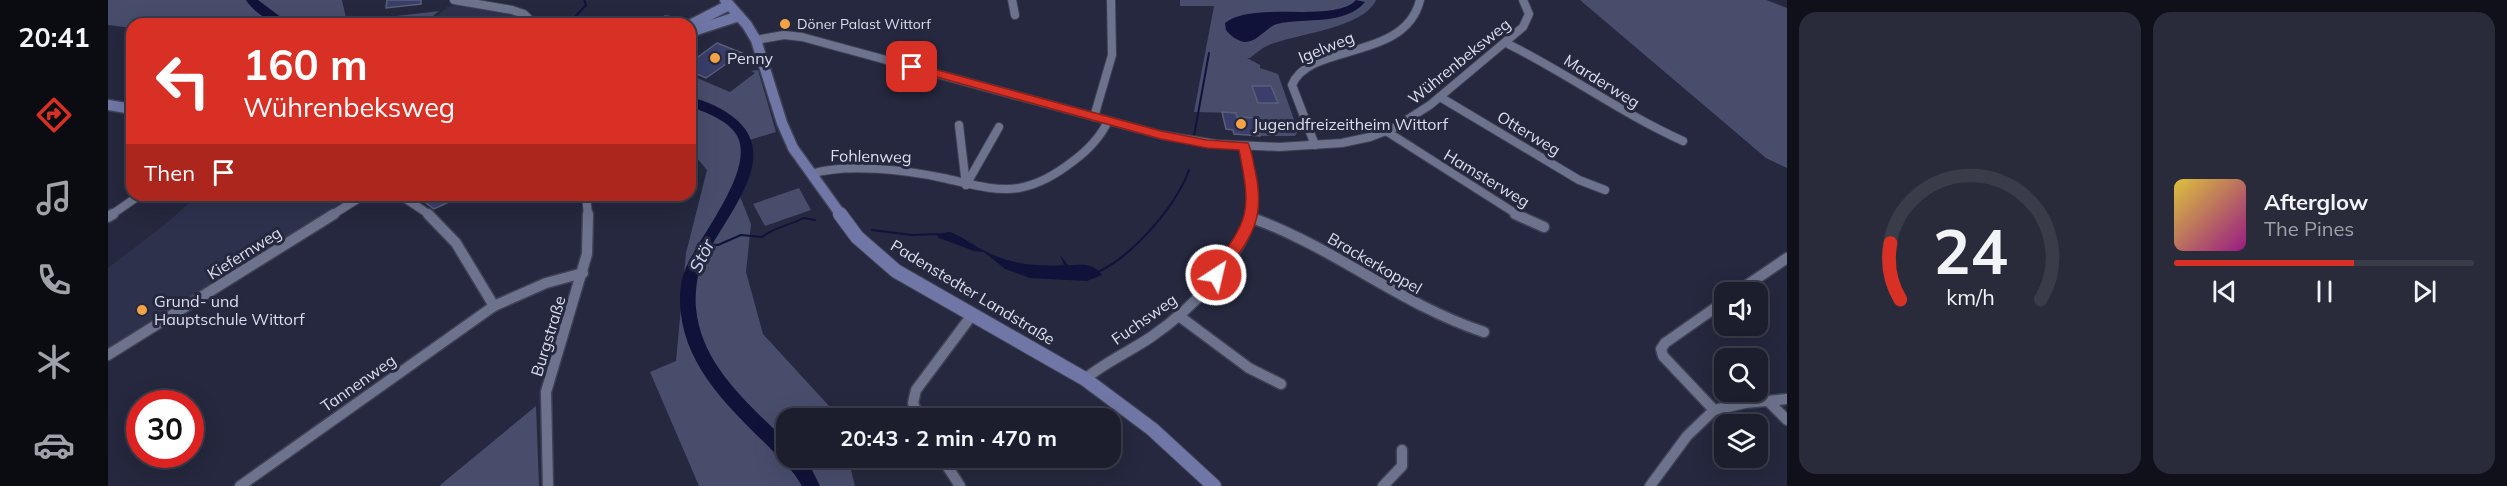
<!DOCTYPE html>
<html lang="en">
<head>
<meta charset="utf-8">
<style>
  :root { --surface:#1c1e2e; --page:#292b3a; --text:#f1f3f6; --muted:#a0a2aa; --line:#3a3c4a; --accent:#d93025 }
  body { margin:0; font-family:Mulish,sans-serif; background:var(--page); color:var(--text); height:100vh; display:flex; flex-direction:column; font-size:22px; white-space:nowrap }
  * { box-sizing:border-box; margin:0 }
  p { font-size:20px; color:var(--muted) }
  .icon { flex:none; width:33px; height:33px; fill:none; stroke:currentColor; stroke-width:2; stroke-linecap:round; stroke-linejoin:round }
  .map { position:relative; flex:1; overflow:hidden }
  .drawer { display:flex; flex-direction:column; gap:12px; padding:12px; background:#0f1019; width:720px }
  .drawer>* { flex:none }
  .guide { position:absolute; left:18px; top:18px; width:570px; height:183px; border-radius:18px; box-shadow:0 6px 24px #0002,0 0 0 2px var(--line); background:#d93025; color:#fff; overflow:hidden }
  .tools { position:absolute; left:1606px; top:282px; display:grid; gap:12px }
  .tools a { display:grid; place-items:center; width:54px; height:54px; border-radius:12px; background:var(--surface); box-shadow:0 6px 24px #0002,0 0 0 2px var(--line); font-size:30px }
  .speed { position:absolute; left:18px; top:390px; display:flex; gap:12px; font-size:30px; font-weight:700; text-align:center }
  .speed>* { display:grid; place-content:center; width:78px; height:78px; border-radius:50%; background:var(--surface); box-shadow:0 6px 24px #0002,0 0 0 2px var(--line); line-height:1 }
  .speed .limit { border:9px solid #d22; background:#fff; color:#111 }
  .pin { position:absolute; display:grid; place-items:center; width:51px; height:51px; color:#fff; margin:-26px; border-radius:12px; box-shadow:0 3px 9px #0006 }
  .me { position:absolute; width:66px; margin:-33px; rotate:35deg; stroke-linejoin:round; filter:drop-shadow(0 0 4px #0008) }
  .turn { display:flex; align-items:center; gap:21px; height:126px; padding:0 18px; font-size:27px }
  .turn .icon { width:78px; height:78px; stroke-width:2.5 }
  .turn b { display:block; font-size:42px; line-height:51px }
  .then { display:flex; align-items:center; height:57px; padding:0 18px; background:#0003; gap:12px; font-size:22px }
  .drawer .card { flex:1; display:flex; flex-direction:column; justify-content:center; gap:9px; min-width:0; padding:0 21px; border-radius:18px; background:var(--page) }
  .drawer .dial { align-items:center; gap:0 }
  .dial svg { height:156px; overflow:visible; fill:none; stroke:var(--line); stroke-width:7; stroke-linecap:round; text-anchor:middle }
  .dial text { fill:var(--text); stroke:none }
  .song { display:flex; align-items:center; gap:18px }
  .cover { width:72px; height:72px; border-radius:9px; background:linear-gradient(135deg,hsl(50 70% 55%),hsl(310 70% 35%)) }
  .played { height:6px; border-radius:3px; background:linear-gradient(90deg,var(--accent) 60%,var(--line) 60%) }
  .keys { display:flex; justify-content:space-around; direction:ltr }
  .drawer .tiles { flex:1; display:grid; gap:12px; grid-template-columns:repeat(2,1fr) }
  .trip { position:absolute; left:668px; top:408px; width:345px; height:60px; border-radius:18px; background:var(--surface); box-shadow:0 6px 24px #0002,0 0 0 2px var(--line); font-weight:700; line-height:60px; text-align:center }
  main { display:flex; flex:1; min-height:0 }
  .menu { display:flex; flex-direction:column; width:108px; justify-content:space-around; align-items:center; background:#0b0c12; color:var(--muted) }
  .menu .icon { width:42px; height:42px }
  .menu .selected { color:var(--accent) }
  .menu b { font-size:27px; color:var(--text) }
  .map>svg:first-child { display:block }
</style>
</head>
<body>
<main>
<nav class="menu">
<b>20:41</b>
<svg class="icon selected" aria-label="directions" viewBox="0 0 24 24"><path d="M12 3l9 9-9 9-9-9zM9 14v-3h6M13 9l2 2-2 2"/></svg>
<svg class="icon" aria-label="music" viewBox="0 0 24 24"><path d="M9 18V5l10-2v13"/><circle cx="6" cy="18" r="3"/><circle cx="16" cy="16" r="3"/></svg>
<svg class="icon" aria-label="phone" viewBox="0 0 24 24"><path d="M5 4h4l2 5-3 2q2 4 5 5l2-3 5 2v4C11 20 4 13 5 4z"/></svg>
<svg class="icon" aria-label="climate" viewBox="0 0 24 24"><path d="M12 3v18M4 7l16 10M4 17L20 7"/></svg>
<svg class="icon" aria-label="car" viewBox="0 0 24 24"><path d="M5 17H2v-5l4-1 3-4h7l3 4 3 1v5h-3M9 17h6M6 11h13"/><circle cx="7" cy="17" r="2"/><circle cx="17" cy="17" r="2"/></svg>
</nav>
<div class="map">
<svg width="1679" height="486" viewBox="0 0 1679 486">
  <rect width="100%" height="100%" fill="#25283e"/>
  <g fill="#2d314c">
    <polygon points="348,5 404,14 419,24 320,24 339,7"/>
    <polygon points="90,195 246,195 0,353 0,268 60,222"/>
  </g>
  <g fill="#484d6c">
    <polygon points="0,0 234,0 238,18 245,24 142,24 130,18 117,24 24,24 24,28 0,25"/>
    <path d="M 1072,0 L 1268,0 C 1256,28 1188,34 1161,45 C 1154,48 1148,53 1142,58 L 1139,58 L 1152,65 L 1152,68 L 1170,74 L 1190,131 L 1187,136 L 1152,136 L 1147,118 L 1129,117 L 1128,113 L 1086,112 L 1106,6 L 1072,6 Z"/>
    <polygon points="1472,0 1658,0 1679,8 1679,168 1658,158"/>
    <polygon points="331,11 315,24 261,24 263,19"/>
    <path d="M 650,70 L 668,132 L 638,141 C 642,160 639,172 629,189 L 643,224 L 638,272 L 655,334 L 732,418 L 678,418 L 678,458 L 740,458 L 747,486 L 591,486 L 542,372 L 568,361 L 578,253 L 599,170 L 582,150 L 582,75 L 622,92 L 647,73 L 643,71 Z"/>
    <polygon points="691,188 703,210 657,226 645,204"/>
    <polygon points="428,406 431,486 331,486"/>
  </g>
  <g fill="#111239">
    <path d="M 1248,0 L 1257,2 C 1237,26 1198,17 1169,24 C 1158,27 1150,42 1137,42 C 1129,41 1123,36 1118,30 L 1117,23 C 1145,0 1226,24 1248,0 Z"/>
    <path d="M 842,232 C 855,237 863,244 875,250 C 901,264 927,267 956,265 L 952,255 L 960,265 C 972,265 986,262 994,275 L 979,281 L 922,278 L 897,269 L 876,252 L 866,251 L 831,238 L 828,234 Z"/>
  </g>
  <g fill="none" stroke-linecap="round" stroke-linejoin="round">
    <g stroke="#111239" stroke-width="2">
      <polyline points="465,24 467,17 478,5 476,0"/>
      <polyline points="1086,136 1101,53"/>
      <polyline points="764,230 804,235 830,234"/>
      <path d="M 597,244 L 610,245 L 633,235 L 654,237 C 666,227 681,226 695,218 L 707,220"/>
      <path d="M 992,271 C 1026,254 1068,206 1081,170"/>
    </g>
    <g fill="#111239" fill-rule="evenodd">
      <path d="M 138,0 L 150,0 L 182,24 C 164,24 148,15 138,0 Z"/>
      <path d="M 582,97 C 599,101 617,109 630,121 C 677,165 602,230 590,276 C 588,287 587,298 588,308 C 593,365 640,403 678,441 L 678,458 L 695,458 L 701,464 L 712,486 L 694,486 C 685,469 671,458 659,445 C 618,405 573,362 572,301 C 572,291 573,280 577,270 C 590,237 650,168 628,134 C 618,119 598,113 582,106 Z"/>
    </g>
  </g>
  <g fill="#393e6a" stroke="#5a5f78" stroke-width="1.5">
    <polygon points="279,0 313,0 313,4 278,8"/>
    <polygon points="557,16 565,17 565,24 536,24 542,17 555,18"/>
    <polygon points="609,43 634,53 598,78 582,71 582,63"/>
    <polygon points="1144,86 1163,86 1170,103 1150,103"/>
    <polygon points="1114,112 1128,113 1129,117 1147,118 1152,136 1126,134 1125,130 1118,129"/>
    <polygon points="307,195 356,195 326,209"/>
  </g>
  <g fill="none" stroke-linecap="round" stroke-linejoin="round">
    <defs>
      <g id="street-far1">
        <polyline points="346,0 404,10 416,14 426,24"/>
        <polyline points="904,0 907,15"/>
        <polyline points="648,40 676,35 694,37 1053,135 1108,144 1171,147 1234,143 1262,137 1286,128 1322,105 1415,27 1421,14 1415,0"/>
        <path d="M 1398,43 C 1459,73 1513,113 1575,141"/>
        <polyline points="1332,97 1471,180 1497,190"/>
        <polyline points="986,117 1004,55 1003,0"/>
        <polyline points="851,125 858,185"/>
        <polyline points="1278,131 1410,215"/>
        <path d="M 1207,145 L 1184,85 C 1201,42 1297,62 1312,0"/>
        <polyline points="1136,146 1145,193 1143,215"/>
        <path d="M 703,174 C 739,163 798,170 835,178 C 859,183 886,192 911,188 C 932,184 948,174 964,162 C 979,151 992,138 1000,121"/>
        <polyline points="858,185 891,127"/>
        <polyline points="292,195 322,215"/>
        <polyline points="478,195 480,215"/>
        <polyline points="3,215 32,195"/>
        <polyline points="224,215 256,195"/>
      </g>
      <g id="street">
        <polyline points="320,214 348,243 386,306 438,283 475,273"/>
        <polyline points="1407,214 1436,227"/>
        <polyline points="0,217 5,214"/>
        <path d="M 1144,218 C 1226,247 1293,305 1376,332"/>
        <polyline points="1629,292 1679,258"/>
        <polyline points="1617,301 1557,343 1553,349 1555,356 1606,410 1637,403 1679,399"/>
        <polyline points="1071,316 1141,368 1173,384"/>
        <polyline points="0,355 226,214"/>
        <path d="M 977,379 C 997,362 1021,352 1043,337 C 1084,309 1130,262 1144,214"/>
        <polyline points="1660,401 1679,420"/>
        <polyline points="811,418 805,403 808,390 864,315"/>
        <polyline points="834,458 852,486"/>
        <polyline points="132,486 386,306"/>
        <polyline points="440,486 438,392 479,254 480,214"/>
        <polyline points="1275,486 1294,466 1294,450"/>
        <polyline points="1542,486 1579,436 1606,410"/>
      </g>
      <g id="secondary-far1">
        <polyline points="617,0 639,25 648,40 674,123 685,148 733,215"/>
        <polyline points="582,25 621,5"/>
        <polyline points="582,32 631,16"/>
        <polyline points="0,105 24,109"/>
      </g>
      <polyline id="secondary" points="732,214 749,237 788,271 977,379 1044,429 1106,486"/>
    </defs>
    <use href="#street-far1" stroke="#3f4254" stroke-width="10"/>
    <use href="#street" stroke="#3f4254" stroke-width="13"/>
    <use href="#secondary-far1" stroke="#3f4254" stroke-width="13"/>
    <use href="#secondary" stroke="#3f4254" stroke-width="16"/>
    <use href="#street-far1" stroke="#6e738d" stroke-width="8"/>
    <use href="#street" stroke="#6e738d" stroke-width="10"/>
    <use href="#secondary-far1" stroke="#7077a6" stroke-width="10"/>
    <use href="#secondary" stroke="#7077a6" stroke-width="14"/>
  </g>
  <path fill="#d93025" stroke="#8d1f18" stroke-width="1.5" d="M 804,63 L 1053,131 L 1099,140 L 1140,143 C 1144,151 1145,161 1147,170 C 1159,222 1141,239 1113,279 L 1103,279 L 1101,275 L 1103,271 C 1141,218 1144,214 1131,150 L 1099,148 L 1053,139 L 800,69 L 798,67 Z"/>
  <g fill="#f4a344" stroke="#25283e" stroke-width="2">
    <circle cx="677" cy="24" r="6"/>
    <circle cx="607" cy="58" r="6"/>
    <circle cx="1133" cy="124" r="6"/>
    <circle cx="34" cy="310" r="6"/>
  </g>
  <g text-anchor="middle" stroke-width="6" stroke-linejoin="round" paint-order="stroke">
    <g font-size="14" fill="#dcdfee" stroke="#25283e" text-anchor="start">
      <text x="689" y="29">Döner Palast Wittorf</text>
    </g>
    <g font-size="16" fill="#dcdfee" stroke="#25283e">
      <text transform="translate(1218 47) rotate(-22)" y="6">Igelweg</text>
      <text transform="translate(1351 61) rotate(-39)" y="6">Wührenbeksweg</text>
      <text transform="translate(1494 81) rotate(32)" y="6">Marderweg</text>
      <text transform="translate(1421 133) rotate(31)" y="6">Otterweg</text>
      <text transform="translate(763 156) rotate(1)" y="6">Fohlenweg</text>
      <text transform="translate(1379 178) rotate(31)" y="6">Hamsterweg</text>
      <text transform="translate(136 253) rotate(-32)" y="6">Kiefernweg</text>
      <text transform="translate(1267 263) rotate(30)" y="6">Brackerkoppel</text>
      <text transform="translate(865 292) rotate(31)" y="6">Padenstedter Landstraße</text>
      <text transform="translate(1036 319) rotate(-35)" y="6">Fuchsweg</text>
      <text transform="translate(440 336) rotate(-73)" y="6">Burgstraße</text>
      <text transform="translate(250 383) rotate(-35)" y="6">Tannenweg</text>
    </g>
    <g font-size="16" fill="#dcdfee" stroke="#25283e" text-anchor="start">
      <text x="619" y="64">Penny</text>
      <text x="1145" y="130">Jugendfreizeitheim Wittorf</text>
      <text x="46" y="307">Grund- und<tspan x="46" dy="18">Hauptschule Wittorf</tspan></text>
    </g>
    <g font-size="18" font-style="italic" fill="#d0d6f4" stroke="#25283e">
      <text transform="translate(594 256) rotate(-64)" y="6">Stör</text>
    </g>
  </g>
</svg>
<div class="tools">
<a><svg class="icon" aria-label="sound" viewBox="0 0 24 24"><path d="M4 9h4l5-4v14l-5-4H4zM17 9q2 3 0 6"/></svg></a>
<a><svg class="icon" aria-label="search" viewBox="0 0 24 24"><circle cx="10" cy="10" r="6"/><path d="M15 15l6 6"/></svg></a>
<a><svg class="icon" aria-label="layers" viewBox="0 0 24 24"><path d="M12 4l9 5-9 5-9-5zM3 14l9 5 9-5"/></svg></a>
</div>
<div class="speed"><div class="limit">30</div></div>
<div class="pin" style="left:804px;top:67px;background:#d93025"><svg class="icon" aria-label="arrive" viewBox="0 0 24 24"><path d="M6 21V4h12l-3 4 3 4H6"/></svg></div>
<svg class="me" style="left:1108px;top:275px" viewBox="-20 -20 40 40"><circle r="17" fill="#d93025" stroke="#fff" stroke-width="3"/><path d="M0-11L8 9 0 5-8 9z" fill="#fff"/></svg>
<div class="trip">20:43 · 2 min · 470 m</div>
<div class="guide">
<div class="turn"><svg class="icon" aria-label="left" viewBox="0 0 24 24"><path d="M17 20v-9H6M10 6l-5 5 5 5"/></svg><div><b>160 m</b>Wührenbeksweg</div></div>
<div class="then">Then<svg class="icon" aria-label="arrive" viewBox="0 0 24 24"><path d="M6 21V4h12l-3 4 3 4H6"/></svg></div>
</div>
</div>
<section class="drawer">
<div class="tiles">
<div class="card dial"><svg viewBox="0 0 100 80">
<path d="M14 69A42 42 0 1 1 86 69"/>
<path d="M14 69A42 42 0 0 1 9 40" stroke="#d93025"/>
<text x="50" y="56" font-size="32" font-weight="700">24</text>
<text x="50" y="72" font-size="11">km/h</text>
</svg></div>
<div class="card">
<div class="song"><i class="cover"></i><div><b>Afterglow</b><p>The Pines</p></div></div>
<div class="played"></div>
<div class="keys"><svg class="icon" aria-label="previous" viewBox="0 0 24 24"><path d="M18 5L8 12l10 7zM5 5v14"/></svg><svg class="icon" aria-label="pause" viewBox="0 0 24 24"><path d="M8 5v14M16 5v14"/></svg><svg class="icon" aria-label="next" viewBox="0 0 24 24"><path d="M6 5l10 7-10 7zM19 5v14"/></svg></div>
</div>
</div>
</section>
</main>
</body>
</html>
